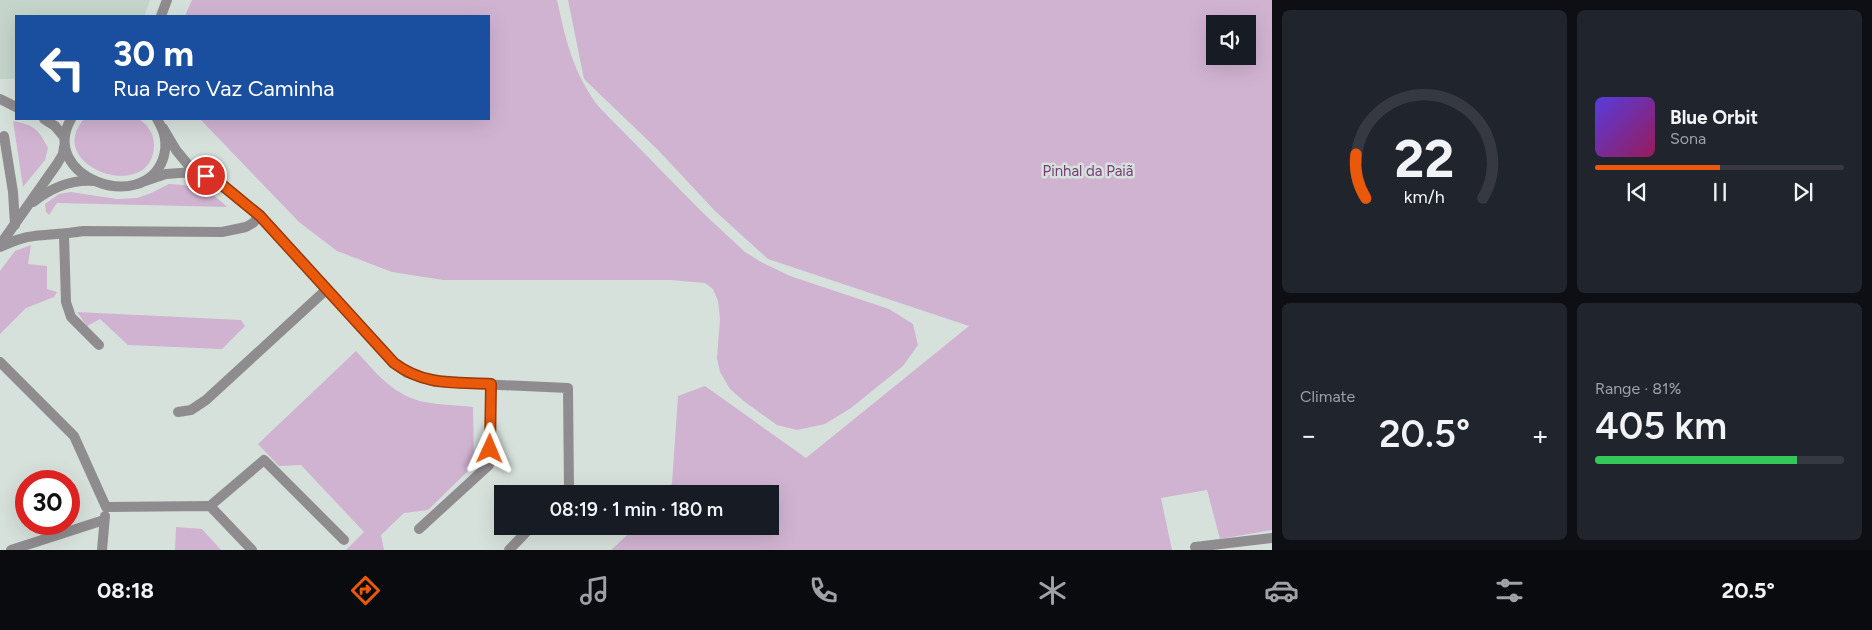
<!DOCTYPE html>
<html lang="en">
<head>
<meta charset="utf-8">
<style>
  :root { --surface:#171b24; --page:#20242c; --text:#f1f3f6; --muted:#9ea1a6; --line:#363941; --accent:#ea580c }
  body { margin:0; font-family:Figtree,sans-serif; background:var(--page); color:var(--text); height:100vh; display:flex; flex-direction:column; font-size:19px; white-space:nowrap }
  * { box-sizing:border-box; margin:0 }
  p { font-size:16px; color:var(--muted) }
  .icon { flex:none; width:28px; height:28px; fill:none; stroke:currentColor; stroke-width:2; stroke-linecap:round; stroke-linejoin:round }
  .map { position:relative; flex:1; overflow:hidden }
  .details { display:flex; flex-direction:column; gap:10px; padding:10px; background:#0d0f14; width:600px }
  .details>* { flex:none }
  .top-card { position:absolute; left:15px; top:15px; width:475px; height:105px; border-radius:0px; box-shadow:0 5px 20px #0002; background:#1a4fa0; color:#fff; overflow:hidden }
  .buttons { position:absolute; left:1206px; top:15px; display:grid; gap:10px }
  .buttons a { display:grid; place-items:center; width:50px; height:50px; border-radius:0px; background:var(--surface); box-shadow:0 5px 20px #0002; font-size:25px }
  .speed { position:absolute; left:15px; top:470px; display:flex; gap:10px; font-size:25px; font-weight:700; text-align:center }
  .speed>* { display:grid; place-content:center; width:65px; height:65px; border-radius:50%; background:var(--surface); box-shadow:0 5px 20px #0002; line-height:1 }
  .speed .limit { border:8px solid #d22; background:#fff; color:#111 }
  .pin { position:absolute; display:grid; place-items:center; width:42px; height:42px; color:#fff; margin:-21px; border:2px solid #fff; border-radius:50%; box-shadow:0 1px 5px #0007 }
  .me { position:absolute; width:55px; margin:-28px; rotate:1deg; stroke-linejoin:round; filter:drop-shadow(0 0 4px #0008) }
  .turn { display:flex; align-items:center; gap:18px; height:105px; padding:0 15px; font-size:22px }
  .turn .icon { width:65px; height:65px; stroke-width:2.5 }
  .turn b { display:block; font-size:35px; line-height:42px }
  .big { font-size:38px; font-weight:600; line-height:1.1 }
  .details .widget { flex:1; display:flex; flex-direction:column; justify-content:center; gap:8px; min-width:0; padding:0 18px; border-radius:8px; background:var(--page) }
  .details .dial { align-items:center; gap:0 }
  .dial svg { height:130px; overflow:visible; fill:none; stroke:var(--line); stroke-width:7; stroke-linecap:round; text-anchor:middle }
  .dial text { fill:var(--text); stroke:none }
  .song { display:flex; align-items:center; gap:15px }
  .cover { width:60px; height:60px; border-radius:8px; background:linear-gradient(135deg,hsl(250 70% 55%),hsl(330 70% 35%)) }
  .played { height:5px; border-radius:2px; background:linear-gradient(90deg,var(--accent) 50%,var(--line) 50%) }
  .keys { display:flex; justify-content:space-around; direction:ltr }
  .heat { display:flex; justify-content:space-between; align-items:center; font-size:28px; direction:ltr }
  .charge { height:8px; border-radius:4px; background:linear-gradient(90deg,#34c759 81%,var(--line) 0) }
  .details .tiles { flex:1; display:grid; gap:10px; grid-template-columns:repeat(2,1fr) }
  .trip { position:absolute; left:494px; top:485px; width:285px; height:50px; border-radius:0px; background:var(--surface); box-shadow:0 5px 20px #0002; font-weight:600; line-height:50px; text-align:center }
  .tab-bar { display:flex; height:80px; justify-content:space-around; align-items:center; background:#090b0e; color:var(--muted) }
  .tab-bar .icon { width:35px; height:35px }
  .tab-bar .active { color:var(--accent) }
  .tab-bar b { font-size:22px; color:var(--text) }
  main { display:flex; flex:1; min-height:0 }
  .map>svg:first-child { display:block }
</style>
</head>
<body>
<main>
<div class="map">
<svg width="1272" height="550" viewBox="0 0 1272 550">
  <rect width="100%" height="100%" fill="#d7e1db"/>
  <polygon fill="#c5d5cc" points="0,0 150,0 144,16 16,16 16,79 0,79"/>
  <g fill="#d0b3d1" fill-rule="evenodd">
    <path d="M 192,0 L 557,0 C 566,41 573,73 599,107 L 701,211 L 745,252 L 761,262 L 790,276 L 889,309 L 913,324 L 918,345 L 903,366 L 851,408 L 825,424 L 797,430 L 777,425 L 745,402 L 730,389 L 720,372 L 717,358 L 720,319 L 718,301 L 713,289 L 705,283 L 671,280 L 443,280 L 392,272 L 337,251 L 299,222 L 200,119 L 489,119 L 489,16 L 185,16 Z"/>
    <path d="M 568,0 L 1272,0 L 1272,530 L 1220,539 L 1207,490 L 1161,498 L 1172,550 L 611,550 L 637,526 L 770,526 L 770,494 L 667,494 L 672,483 L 678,396 L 705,386 L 806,458 L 969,326 L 768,259 L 715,211 L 658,150 L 584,79 ZM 1215,24 L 1248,24 L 1248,56 L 1215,56 Z"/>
    <path d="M 84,119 L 139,119 C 148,125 154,134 154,145 C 153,205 42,167 84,119 Z"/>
    <path d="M 13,121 C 34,125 38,129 48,148 L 45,160 L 23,187 Z"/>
    <path d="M 169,184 C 193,185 210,189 227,207 L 57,203 L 49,215 L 46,212 L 45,204 L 59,194 L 71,192 L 117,199 L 137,198 L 151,193 Z"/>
    <polygon points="31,245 28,264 47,266 47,289 57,292 54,297 26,308 0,334 0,271 15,251"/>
    <polygon points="77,312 241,320 245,326 222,349 128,345 100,319 87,326"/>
    <path d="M 356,351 C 370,366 383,383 401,393 C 421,406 450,404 473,407 L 474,465 L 428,510 L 404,513 L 381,535 L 384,550 L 346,550 L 364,532 L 301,465 L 279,466 L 258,444 Z"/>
    <polygon points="176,527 202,529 221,550 175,550"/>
  </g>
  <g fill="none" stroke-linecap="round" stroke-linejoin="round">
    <g stroke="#8f8c8f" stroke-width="10">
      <polyline points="163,128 176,150 194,172"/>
      <polyline points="4,136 13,192 15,225"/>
      <polyline points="145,181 166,174 194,172 221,184 260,215 394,363 407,373 435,382 568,388 569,490 565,494"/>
      <path d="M 33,202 C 51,188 71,179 94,181"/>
      <polyline points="64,235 66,302 71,317 99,345"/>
      <polyline points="0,245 57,164 63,154 64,147"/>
      <path d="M 0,247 C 11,242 22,237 34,236 C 51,234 66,234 83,231 L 222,232 L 246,227 L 253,223 L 260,215"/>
      <polyline points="0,362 74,436 106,507 210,506 252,550"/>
      <polyline points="178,412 191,410 206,400 327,289"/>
      <polyline points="210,506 264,460 344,540"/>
      <polyline points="419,529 489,465 491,384"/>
      <polyline points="1195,547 1272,538"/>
      <polyline points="11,550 104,520"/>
      <polyline points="102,550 105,516"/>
      <polyline points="509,550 532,526"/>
    </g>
    <g stroke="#8f8c8f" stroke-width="10">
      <polyline points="161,16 167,0"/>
      <polyline points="0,99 16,107"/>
      <polyline points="44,119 55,126 64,137"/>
      <path d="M 71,119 C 38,177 143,215 163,159 C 168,144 165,132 157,119"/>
    </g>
  </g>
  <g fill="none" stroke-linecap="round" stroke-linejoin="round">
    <defs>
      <path id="route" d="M 206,176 L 221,184 L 260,216 L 394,363 C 425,386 454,382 491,384 L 490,449"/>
    </defs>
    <use href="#route" stroke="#983908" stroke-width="12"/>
    <use href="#route" stroke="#ea580c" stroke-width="9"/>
  </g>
  <g text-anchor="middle" stroke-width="5" stroke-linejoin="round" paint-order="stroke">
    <g font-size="15" fill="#753d78" stroke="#d7e1db">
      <text x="1088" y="176">Pinhal da Paiã</text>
    </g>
  </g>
</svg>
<div class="buttons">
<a><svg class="icon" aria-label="sound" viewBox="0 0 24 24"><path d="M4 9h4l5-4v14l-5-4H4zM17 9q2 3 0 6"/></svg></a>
</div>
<div class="speed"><div class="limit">30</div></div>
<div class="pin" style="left:206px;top:176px;background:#d93025"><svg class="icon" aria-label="arrive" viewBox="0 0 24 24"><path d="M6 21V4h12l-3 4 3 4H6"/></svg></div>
<svg class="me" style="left:490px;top:449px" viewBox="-20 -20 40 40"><path d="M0-17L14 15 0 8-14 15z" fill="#ea580c" stroke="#fff" stroke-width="4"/></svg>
<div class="trip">08:19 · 1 min · 180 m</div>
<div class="top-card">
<div class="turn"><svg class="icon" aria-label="left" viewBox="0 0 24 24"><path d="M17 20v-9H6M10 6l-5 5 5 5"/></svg><div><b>30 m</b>Rua Pero Vaz Caminha</div></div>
</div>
</div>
<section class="details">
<div class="tiles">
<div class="widget dial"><svg viewBox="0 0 100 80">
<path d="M14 69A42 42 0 1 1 86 69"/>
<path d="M14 69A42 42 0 0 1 8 42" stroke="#ea580c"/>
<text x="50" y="56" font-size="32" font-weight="700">22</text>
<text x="50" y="72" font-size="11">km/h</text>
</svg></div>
<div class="widget">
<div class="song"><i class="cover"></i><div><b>Blue Orbit</b><p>Sona</p></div></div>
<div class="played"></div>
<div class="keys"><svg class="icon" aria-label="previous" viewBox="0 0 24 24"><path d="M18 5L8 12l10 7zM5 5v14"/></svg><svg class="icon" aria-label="pause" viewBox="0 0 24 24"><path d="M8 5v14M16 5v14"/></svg><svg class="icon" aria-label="next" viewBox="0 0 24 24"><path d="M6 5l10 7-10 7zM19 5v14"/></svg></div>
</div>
<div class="widget"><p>Climate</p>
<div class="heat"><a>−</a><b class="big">20.5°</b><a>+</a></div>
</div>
<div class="widget"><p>Range · 81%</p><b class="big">405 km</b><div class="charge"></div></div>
</div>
</section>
</main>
<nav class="tab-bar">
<b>08:18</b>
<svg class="icon active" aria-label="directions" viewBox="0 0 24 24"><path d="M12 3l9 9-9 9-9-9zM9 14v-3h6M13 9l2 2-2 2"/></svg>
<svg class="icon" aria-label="music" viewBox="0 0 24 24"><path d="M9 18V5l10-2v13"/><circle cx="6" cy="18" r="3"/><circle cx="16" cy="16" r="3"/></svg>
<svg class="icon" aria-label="phone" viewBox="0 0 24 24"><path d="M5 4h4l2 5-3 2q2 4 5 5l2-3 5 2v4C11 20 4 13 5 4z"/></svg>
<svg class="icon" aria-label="climate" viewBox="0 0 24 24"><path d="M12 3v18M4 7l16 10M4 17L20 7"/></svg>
<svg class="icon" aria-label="car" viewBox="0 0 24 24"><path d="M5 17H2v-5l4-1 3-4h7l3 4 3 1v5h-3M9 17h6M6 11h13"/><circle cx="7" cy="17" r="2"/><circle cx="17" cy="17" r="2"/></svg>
<svg class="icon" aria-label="filters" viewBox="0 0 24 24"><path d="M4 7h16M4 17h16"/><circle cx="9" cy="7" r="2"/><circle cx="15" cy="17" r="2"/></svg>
<b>20.5°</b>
</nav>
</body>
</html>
